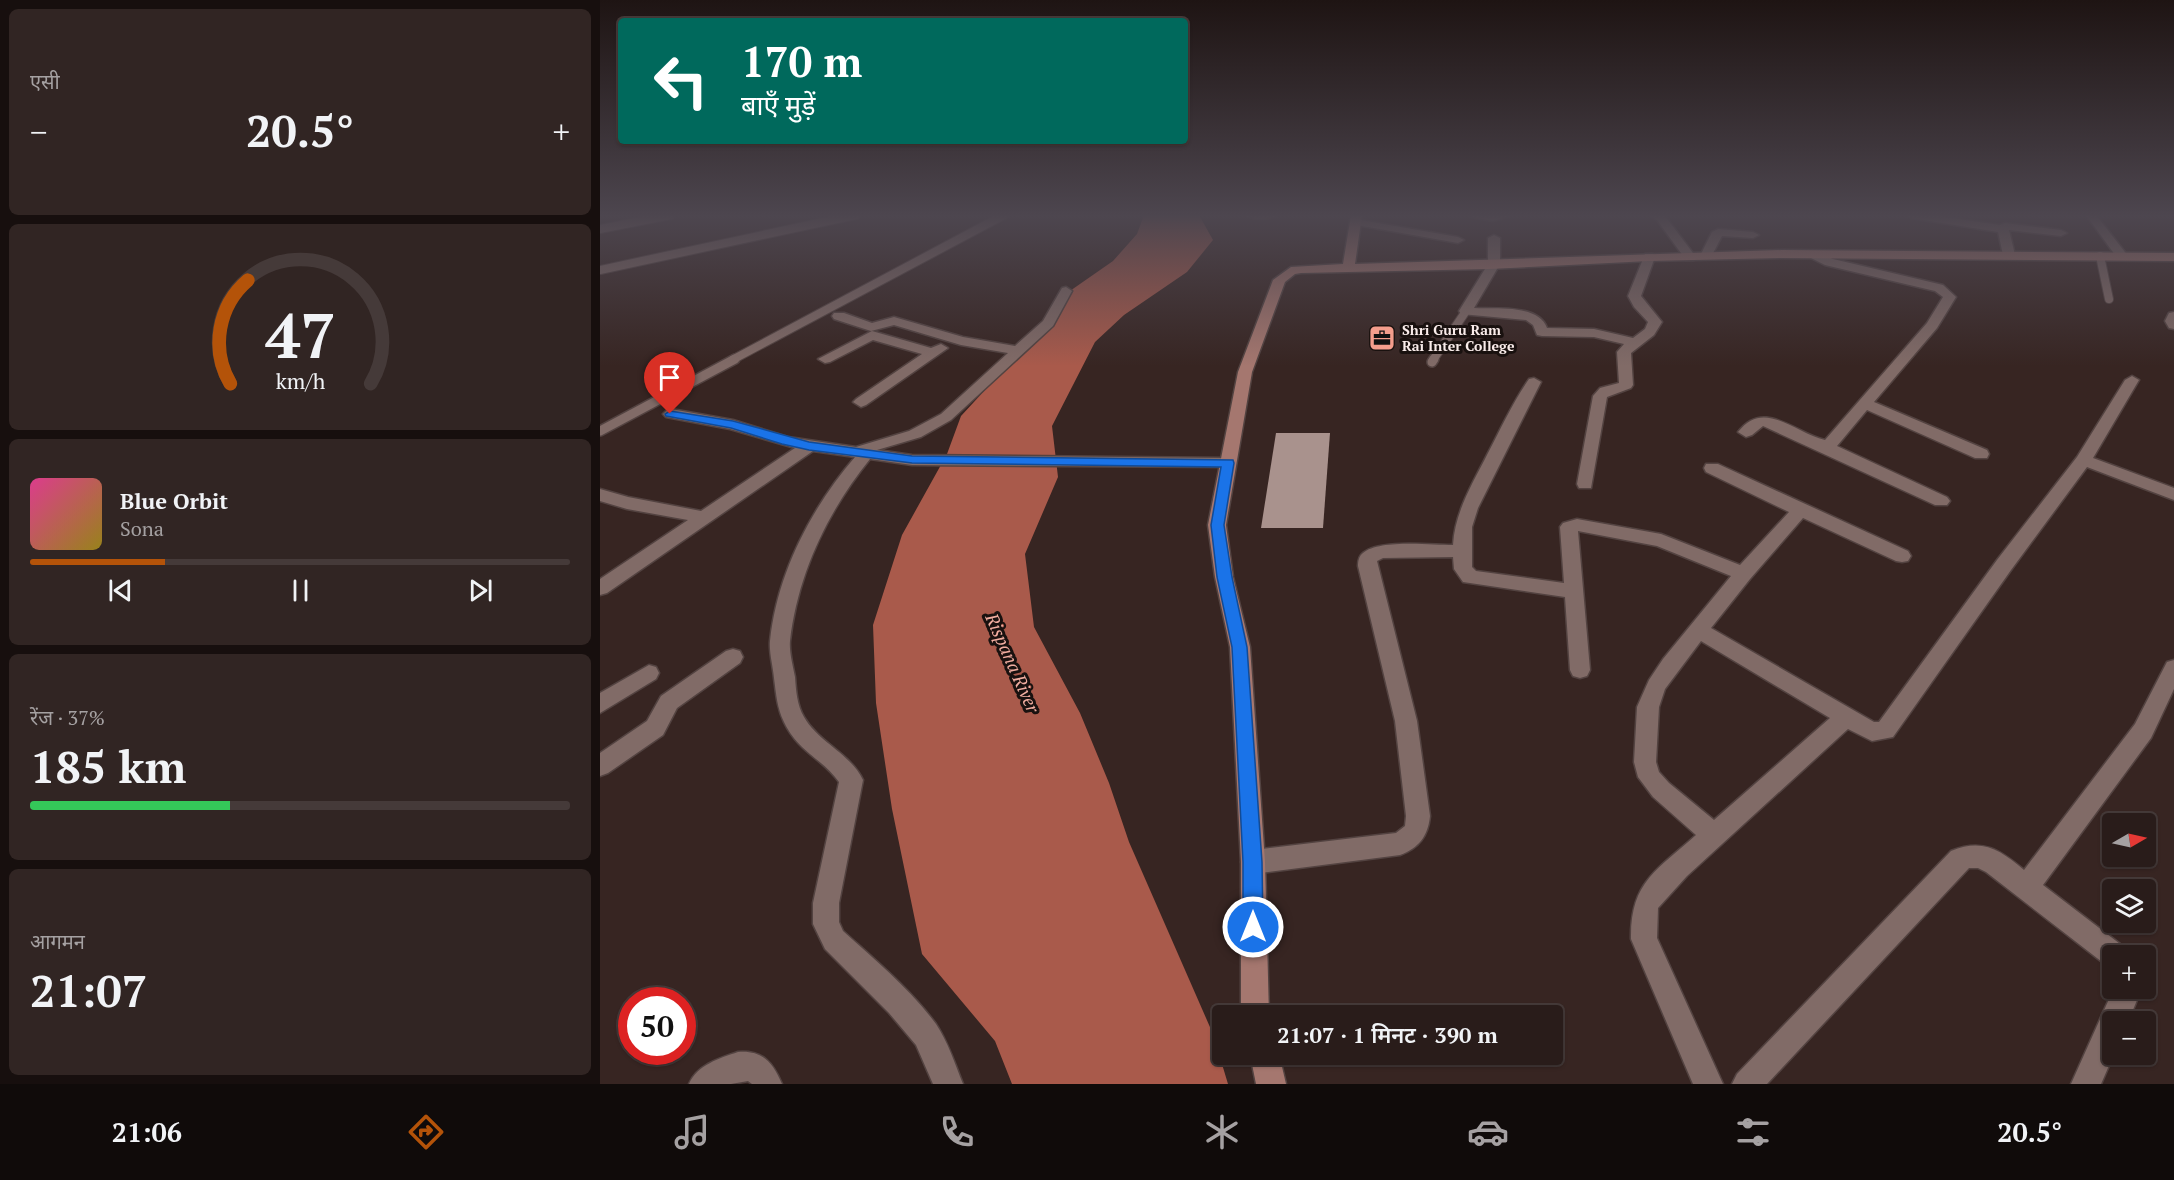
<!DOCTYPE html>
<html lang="hi">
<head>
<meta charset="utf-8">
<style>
  :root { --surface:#291c1a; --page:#312523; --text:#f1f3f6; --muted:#a5a1a2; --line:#453a39; --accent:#b45309 }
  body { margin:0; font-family:"PT Serif","Noto Sans Devanagari",serif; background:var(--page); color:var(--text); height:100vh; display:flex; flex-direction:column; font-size:22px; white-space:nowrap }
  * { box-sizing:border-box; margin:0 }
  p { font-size:20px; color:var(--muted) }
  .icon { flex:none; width:33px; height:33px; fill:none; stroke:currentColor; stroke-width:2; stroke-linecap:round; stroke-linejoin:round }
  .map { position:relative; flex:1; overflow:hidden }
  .sheet { display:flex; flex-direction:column; gap:9px; padding:9px; background:#170f0e; width:600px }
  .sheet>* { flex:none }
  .top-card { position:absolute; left:18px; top:18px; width:570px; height:126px; border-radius:6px; box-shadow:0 2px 4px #0004,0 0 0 2px var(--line); background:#00695c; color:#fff; overflow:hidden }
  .needle { width:39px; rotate:81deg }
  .fabs { position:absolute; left:1502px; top:813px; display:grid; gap:12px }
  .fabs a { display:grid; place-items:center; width:54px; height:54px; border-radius:6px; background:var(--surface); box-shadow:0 2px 4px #0004,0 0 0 2px var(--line); font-size:30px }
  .speed { position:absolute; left:18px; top:987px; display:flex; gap:12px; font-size:30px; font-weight:700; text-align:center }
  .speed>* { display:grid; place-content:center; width:78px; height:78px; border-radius:50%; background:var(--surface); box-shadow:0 2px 4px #0004,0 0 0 2px var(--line); line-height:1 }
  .speed .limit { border:9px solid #d22; background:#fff; color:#111 }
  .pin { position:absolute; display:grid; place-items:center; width:51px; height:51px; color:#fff; margin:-62px -26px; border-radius:50% 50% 50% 0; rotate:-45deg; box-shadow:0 0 6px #0007 }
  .pin .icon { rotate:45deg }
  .me { position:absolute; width:66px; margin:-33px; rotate:0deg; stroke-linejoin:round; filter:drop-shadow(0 0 4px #0008) }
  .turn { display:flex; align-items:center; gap:21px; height:126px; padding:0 24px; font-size:27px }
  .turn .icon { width:78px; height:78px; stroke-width:2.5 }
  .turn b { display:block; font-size:42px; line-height:51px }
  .big { font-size:45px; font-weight:600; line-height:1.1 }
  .sheet .widget { flex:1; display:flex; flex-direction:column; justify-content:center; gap:9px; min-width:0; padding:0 21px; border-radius:9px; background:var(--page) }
  .sheet .dial { align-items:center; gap:0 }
  .dial svg { height:156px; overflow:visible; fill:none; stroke:var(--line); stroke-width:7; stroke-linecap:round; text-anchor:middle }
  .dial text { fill:var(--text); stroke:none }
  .song { display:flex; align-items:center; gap:18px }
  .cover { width:72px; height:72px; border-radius:9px; background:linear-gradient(135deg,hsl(330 70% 55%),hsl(50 70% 35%)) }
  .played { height:6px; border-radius:3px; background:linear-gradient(90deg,var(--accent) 25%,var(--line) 25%) }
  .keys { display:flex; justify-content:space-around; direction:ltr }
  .heat { display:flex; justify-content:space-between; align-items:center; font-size:33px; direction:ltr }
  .charge { height:9px; border-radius:4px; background:linear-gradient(90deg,#34c759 37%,var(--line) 0) }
  .trip { position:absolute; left:612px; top:1005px; width:351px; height:60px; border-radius:6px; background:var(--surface); box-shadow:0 2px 4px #0004,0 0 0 2px var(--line); font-weight:600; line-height:60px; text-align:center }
  .tab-bar { display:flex; height:96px; justify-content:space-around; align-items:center; background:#100b0a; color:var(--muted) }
  .tab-bar .icon { width:42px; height:42px }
  .tab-bar .active { color:var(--accent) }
  .tab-bar b { font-size:27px; color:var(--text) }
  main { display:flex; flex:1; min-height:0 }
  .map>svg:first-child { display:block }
</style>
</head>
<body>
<main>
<section class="sheet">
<div class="widget"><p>एसी</p>
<div class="heat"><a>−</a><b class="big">20.5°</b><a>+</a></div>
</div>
<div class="widget dial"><svg viewBox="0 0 100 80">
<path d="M14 69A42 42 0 1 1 86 69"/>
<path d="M14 69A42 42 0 0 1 23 16" stroke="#b45309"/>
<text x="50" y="56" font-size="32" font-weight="700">47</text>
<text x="50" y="72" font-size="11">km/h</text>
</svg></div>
<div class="widget">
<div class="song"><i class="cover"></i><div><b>Blue Orbit</b><p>Sona</p></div></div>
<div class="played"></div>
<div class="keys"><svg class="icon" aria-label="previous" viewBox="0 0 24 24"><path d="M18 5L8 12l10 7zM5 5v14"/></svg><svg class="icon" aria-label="pause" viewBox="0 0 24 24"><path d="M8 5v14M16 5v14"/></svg><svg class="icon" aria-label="next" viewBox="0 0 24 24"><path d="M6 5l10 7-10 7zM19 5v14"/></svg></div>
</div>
<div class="widget"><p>रेंज · 37%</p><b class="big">185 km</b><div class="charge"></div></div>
<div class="widget"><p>आगमन</p><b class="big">21:07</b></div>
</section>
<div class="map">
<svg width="1574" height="1084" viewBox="0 0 1574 1084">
  <rect width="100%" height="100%" fill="#372522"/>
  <polygon fill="#a95a4b" points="544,215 599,215 613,240 587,272 524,315 495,342 452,426 458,477 425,554 434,627 480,713 509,783 529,842 613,1034 628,1084 412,1084 395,1041 322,954 292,809 276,703 273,625 302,535 347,454 361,416 422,350 467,293 513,261 537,234"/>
  <polygon fill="#a9928d" points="676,433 730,433 723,528 661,528"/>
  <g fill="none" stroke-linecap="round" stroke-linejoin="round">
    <defs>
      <g id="lane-far1">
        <polyline points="0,229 71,215"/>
        <polyline points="1500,256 1509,299"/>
        <polyline points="0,270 256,215"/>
        <polyline points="132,360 404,215"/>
        <polyline points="833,360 866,311"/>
      </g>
      <g id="lane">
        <polyline points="832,362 834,359"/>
        <polyline points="0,431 135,359"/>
      </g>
      <g id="street">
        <path d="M 645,215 L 677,215 C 670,220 652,220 645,215 Z"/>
        <polygon points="870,215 913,215 893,221 872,217"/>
        <polygon points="1050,215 1065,216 1096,257 1094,260 1086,260 1057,220"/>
        <polygon points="1305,215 1331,215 1400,225 1405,223 1461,230 1467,233 1461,236 1409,230 1415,255 1409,259 1403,255 1398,232 1311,218"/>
        <polygon points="1486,215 1496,215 1528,256 1526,259 1518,259"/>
        <polygon points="755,219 858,237 864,240 858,243 751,224 751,220"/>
        <polygon points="1118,229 1153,232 1159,235 1153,238 1122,236 1110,259 1102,259 1100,256 1112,232"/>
        <path d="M 894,235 L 900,238 L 900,264 L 874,308 C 895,309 939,304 947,328 L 994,329 L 1033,338 L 1045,329 L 1048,322 L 1034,307 L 1028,296 L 1045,254 L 1053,254 L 1055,257 L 1041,296 L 1062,322 L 1054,335 L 1031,353 L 1033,385 L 1031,388 L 1007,397 L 991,488 L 979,488 L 977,484 L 993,396 L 1000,388 L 1019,383 L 1017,352 L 1024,344 L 994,337 L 942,336 L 937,335 L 933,325 L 926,320 L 861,314 L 859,311 L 888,264 L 888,238 Z"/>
        <path d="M 1215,251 L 1233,259 L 1343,285 L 1356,297 L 1337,328 L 1274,402 L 1387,450 L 1389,454 L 1387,458 L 1375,458 L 1267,410 L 1237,446 L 1347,497 L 1350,501 L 1347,505 L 1335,505 L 1163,426 L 1152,435 L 1146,437 L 1138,432 C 1164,398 1194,433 1225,440 L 1327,323 L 1343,297 L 1335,291 L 1225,265 L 1211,258 L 1211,252 Z"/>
        <path d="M 466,287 L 472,291 L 453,326 L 351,420 L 321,437 L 277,450 L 312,455 L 628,458 L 634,459 L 636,463 L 634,467 L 312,465 L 270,459 C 228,511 198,573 190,641 C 189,652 193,666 195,677 C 196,691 197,705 204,717 C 219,743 250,753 263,780 L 239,903 L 239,922 L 243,931 C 275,960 310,989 336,1024 C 348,1042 355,1064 363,1084 L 333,1084 L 316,1045 L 289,1013 L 225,949 L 213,924 L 213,903 L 239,782 C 222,758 199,753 184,722 C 177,708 176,693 174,678 C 173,666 169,653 170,641 C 177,574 211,508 255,457 L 213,451 L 7,593 L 0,595 L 0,579 L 88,520 L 27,509 L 0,501 L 0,489 L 28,497 L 101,511 L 195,448 L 130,429 L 66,417 L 63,414 L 66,411 L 71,409 L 133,420 L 188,437 L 256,447 L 309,431 L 341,414 L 408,353 L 361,345 L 294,325 L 271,331 L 234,319 L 232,316 L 234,313 L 244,313 L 272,323 L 294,317 L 363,337 L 415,346 L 443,321 L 462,288 Z"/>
        <polygon points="1574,312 1574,329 1569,328 1565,321 1569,313"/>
        <polygon points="272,331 331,348 341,344 348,348 266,405 261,407 253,402 256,399 322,354 273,340 230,362 225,363 218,359"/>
        <path d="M 1532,376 L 1539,380 L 1493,458 L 1574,488 L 1574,500 L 1487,467 L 1411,570 L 1293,737 L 1272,741 L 1248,729 L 1087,876 L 1058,908 L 1057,938 L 1123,1084 L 1093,1084 L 1031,939 C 1030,882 1057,870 1096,835 L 1053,797 L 1038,777 L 1034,762 L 1037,707 L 1049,680 L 1063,659 L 1131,576 L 1057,546 L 978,531 L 990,670 L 987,676 L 980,678 L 973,676 L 970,670 L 965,597 L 863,582 L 854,569 L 853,557 L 783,558 L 777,561 L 817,721 L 830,816 C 828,836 819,848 800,855 L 653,874 L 644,870 L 641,862 L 644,854 L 653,850 L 796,833 L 805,826 L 806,816 L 795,721 L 758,566 C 758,561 759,556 763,553 C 779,539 831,545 853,545 C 855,511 873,483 888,453 C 901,428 913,402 929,379 L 934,378 L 941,382 L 878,508 L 872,527 L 872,567 L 876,571 L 964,583 L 960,527 L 963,523 L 977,519 L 1061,534 L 1140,565 L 1189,512 L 1106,472 L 1104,468 L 1106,464 L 1118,464 L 1308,551 L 1311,556 L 1308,561 L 1302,562 L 1296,561 L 1203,518 L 1150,579 L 1111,628 L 1274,722 L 1279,722 L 1397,560 L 1477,457 L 1525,380 ZM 1101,641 L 1230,718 L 1114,820 L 1069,783 L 1059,772 L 1056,762 L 1059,707 L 1065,689 Z"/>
        <polygon points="133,649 140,651 143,657 140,663 77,708 63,735 8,773 0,776 0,753 47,721 61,696 126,651"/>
        <path d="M 1574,660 L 1574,689 L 1551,738 L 1443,885 L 1524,947 L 1528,956 L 1512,956 L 1512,968 L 1506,965 L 1386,872 L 1378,868 L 1369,868 L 1167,1084 L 1132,1084 L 1137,1074 L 1351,851 C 1383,838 1400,850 1424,870 L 1535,724 L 1567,662 Z"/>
        <polygon points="49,665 56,667 59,673 56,679 0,713 0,693"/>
        <polygon points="1514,988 1542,988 1528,1022 1512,1022 1512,1054 1514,1054 1501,1084 1471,1084"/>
        <path d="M 138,1052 C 163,1050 173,1063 182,1084 L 152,1084 L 148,1081 L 131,1084 L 89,1084 C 97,1065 120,1058 138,1052 Z"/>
      </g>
      <g id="secondary">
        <polygon points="751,215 762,215 755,264 1182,250 1574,253 1574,261 1182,258 1049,261 889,269 701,273 695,274 685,282 652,372 626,525 633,577 650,647 665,862 669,1016 641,1016 641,862 630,647 615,577 608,525 638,372 673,280 691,267 743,264"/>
        <polygon points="650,1054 679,1054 686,1084 656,1084"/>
      </g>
    </defs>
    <use href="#lane-far1" stroke="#534341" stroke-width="10"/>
    <use href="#lane" stroke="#534341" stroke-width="12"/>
    <use href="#street" stroke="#534341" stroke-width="3"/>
    <use href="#secondary" stroke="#534341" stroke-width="3"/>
    <use href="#lane-far1" stroke="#816b67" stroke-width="8"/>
    <use href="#lane" stroke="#816b67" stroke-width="9"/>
    <use href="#street" fill="#816b67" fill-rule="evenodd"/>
    <use href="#secondary" fill="#a5776f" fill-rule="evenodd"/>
  </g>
  <linearGradient id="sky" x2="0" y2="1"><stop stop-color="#1e1413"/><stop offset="0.59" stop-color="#4d464f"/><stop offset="1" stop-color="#4d464f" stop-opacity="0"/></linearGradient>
  <rect width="1574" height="366" fill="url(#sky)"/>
  <polygon fill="#1a73e8" stroke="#114b97" stroke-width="1.5" points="70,411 133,421 209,442 312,456 633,460 634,463 624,525 632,577 647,647 662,862 663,927 660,934 653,937 646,934 643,927 643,862 632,647 617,577 611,525 621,467 312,463 209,450 182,444 131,428 66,416 65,414"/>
  <defs>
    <symbol id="office-square" viewBox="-11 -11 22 22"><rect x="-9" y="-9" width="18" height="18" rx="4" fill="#f49d8c" stroke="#19110f"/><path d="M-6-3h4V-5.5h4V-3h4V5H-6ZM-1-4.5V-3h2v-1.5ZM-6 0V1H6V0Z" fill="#111"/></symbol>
  </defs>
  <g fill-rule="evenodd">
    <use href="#office-square" x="767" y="323" width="30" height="30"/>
  </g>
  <g text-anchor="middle" stroke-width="6" stroke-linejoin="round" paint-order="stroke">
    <g font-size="14" font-weight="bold" fill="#f9ecea" stroke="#19110f" text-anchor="start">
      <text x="802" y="335">Shri Guru Ram<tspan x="802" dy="16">Rai Inter College</tspan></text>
    </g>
    <g font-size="18" font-style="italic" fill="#f1ada0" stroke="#19110f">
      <text transform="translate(412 663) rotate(66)" y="6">Rispana River</text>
    </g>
  </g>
</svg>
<div class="fabs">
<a><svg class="needle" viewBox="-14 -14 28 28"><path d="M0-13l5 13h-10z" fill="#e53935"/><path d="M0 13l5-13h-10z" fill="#a5a1a2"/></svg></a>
<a><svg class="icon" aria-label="layers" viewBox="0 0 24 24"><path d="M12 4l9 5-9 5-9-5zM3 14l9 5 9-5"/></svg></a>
<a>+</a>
<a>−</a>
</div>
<div class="speed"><div class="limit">50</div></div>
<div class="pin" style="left:70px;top:414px;background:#d93025"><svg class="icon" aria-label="arrive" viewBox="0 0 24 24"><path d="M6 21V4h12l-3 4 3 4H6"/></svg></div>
<svg class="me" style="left:653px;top:927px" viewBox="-20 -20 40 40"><circle r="17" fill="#1a73e8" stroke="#fff" stroke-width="3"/><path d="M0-11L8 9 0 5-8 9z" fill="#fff"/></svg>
<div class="trip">21:07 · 1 मिनट · 390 m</div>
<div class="top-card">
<div class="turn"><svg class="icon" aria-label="left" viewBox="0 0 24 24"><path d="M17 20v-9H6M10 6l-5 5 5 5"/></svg><div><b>170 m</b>बाएँ मुड़ें</div></div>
</div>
</div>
</main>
<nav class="tab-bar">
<b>21:06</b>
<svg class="icon active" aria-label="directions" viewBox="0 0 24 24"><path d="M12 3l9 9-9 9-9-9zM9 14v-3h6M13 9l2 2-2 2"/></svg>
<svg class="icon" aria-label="music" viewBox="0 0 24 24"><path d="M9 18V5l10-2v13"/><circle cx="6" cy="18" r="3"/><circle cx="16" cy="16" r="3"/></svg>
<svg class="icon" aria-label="phone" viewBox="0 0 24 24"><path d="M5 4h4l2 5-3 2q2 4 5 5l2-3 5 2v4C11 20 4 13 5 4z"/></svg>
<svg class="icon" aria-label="climate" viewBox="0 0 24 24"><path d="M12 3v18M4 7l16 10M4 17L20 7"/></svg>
<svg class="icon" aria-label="car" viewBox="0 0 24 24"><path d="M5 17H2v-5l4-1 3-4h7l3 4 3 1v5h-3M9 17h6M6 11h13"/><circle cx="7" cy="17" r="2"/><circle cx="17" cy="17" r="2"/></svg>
<svg class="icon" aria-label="filters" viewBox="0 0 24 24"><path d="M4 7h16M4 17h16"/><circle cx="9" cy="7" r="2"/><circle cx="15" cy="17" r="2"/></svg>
<b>20.5°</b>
</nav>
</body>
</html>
